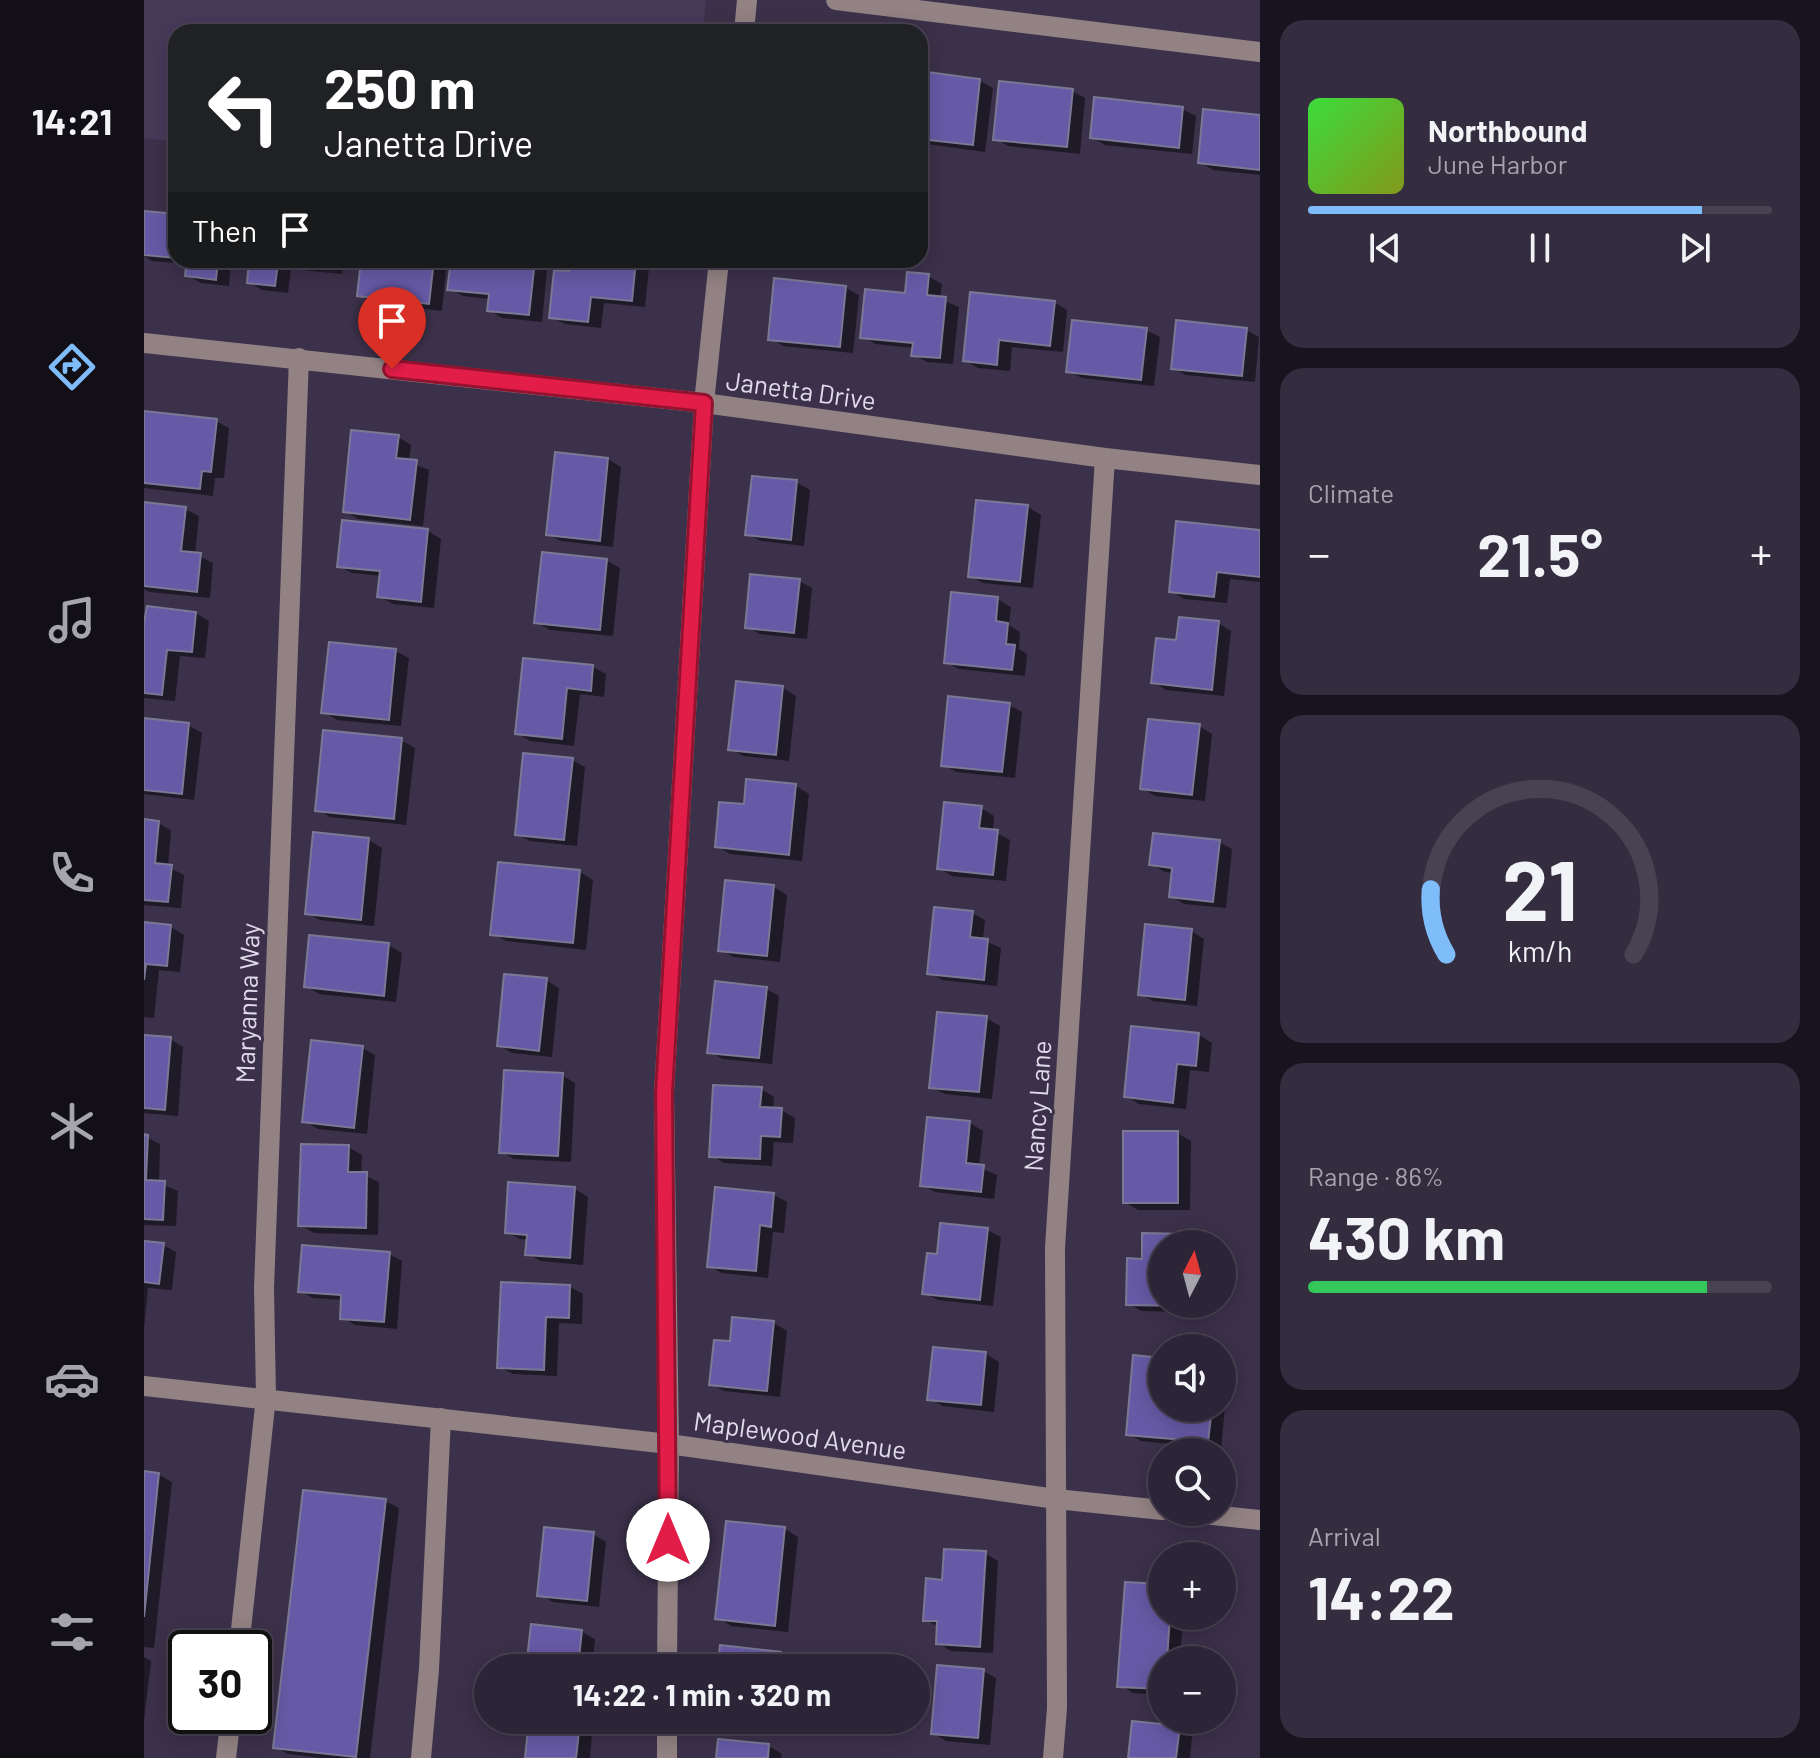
<!DOCTYPE html>
<html lang="en">
<head>
<meta charset="utf-8">
<style>
  :root { --surface:#2c2538; --page:#342d40; --text:#f1f3f6; --muted:#a6a5ae; --line:#484253; --accent:#7fbdfa }
  body { margin:0; font-family:Barlow,sans-serif; background:var(--page); color:var(--text); height:100vh; display:flex; flex-direction:column; font-size:30px; white-space:nowrap }
  * { box-sizing:border-box; margin:0 }
  p { font-size:26px; color:var(--muted) }
  .icon { flex:none; width:44px; height:44px; fill:none; stroke:currentColor; stroke-width:2; stroke-linecap:round; stroke-linejoin:round }
  .map { position:relative; flex:1; overflow:hidden }
  .sheet { display:flex; flex-direction:column; gap:20px; padding:20px; background:#18141f; width:560px }
  .sheet>* { flex:none }
  .top-card { position:absolute; left:24px; top:24px; width:760px; height:244px; border-radius:24px; box-shadow:0 4px 20px #0003,0 0 0 2px var(--line); background:#202124; color:#fff; overflow:hidden }
  .needle { width:52px; rotate:6deg }
  .buttons { position:absolute; left:1004px; top:1230px; display:grid; gap:16px }
  .buttons a { display:grid; place-items:center; width:88px; height:88px; border-radius:50%; background:var(--surface); box-shadow:0 4px 20px #0003,0 0 0 2px var(--line); font-size:40px }
  .speed { position:absolute; left:24px; top:1630px; display:flex; gap:16px; font-size:40px; font-weight:700; text-align:center }
  .speed>* { display:grid; place-content:center; width:104px; height:104px; border-radius:50%; background:var(--surface); box-shadow:0 4px 20px #0003,0 0 0 2px var(--line); line-height:1 }
  .speed .limit { border:4px solid #111; border-radius:12px; background:#fff; color:#111 }
  .pin { position:absolute; display:grid; place-items:center; width:68px; height:68px; color:#fff; margin:-82px -34px; border-radius:50% 50% 50% 0; rotate:-45deg; box-shadow:0 0 8px #0007 }
  .pin .icon { rotate:45deg }
  .me { position:absolute; width:88px; margin:-44px; rotate:0deg; stroke-linejoin:round; filter:drop-shadow(0 0 6px #0008) }
  .turn { display:flex; align-items:center; gap:28px; height:168px; padding:0 24px; font-size:36px }
  .turn .icon { width:104px; height:104px; stroke-width:2.5 }
  .turn b { display:block; font-size:56px; line-height:68px }
  .then { display:flex; align-items:center; height:76px; padding:0 24px; background:#0003; gap:16px; font-size:30px }
  .big { font-size:60px; font-weight:700; line-height:1.1 }
  .sheet .widget { flex:1; display:flex; flex-direction:column; justify-content:center; gap:12px; min-width:0; padding:0 28px; border-radius:24px; background:var(--page) }
  .sheet .dial { align-items:center; gap:0 }
  .dial svg { height:208px; overflow:visible; fill:none; stroke:var(--line); stroke-width:7; stroke-linecap:round; text-anchor:middle }
  .dial text { fill:var(--text); stroke:none }
  .song { display:flex; align-items:center; gap:24px }
  .cover { width:96px; height:96px; border-radius:12px; background:linear-gradient(135deg,hsl(120 70% 55%),hsl(70 70% 35%)) }
  .played { height:8px; border-radius:4px; background:linear-gradient(90deg,var(--accent) 85%,var(--line) 85%) }
  .keys { display:flex; justify-content:space-around; direction:ltr }
  .heat { display:flex; justify-content:space-between; align-items:center; font-size:44px; direction:ltr }
  .charge { height:12px; border-radius:6px; background:linear-gradient(90deg,#34c759 86%,var(--line) 0) }
  .trip { position:absolute; left:330px; top:1654px; width:456px; height:80px; border-radius:40px; background:var(--surface); box-shadow:0 4px 20px #0003,0 0 0 2px var(--line); font-weight:700; line-height:80px; text-align:center }
  main { display:flex; flex:1; min-height:0 }
  .dock { display:flex; flex-direction:column; width:144px; justify-content:space-around; align-items:center; background:#120f16; color:var(--muted) }
  .dock .icon { width:56px; height:56px }
  .dock .on { color:var(--accent) }
  .dock b { font-size:36px; color:var(--text) }
  .map>svg:first-child { display:block }
</style>
</head>
<body>
<main>
<nav class="dock">
<b>14:21</b>
<svg class="icon on" aria-label="directions" viewBox="0 0 24 24"><path d="M12 3l9 9-9 9-9-9zM9 14v-3h6M13 9l2 2-2 2"/></svg>
<svg class="icon" aria-label="music" viewBox="0 0 24 24"><path d="M9 18V5l10-2v13"/><circle cx="6" cy="18" r="3"/><circle cx="16" cy="16" r="3"/></svg>
<svg class="icon" aria-label="phone" viewBox="0 0 24 24"><path d="M5 4h4l2 5-3 2q2 4 5 5l2-3 5 2v4C11 20 4 13 5 4z"/></svg>
<svg class="icon" aria-label="climate" viewBox="0 0 24 24"><path d="M12 3v18M4 7l16 10M4 17L20 7"/></svg>
<svg class="icon" aria-label="car" viewBox="0 0 24 24"><path d="M5 17H2v-5l4-1 3-4h7l3 4 3 1v5h-3M9 17h6M6 11h13"/><circle cx="7" cy="17" r="2"/><circle cx="17" cy="17" r="2"/></svg>
<svg class="icon" aria-label="filters" viewBox="0 0 24 24"><path d="M4 7h16M4 17h16"/><circle cx="9" cy="7" r="2"/><circle cx="15" cy="17" r="2"/></svg>
</nav>
<div class="map">
<svg width="1116" height="1758" viewBox="0 0 1116 1758">
  <rect width="100%" height="100%" fill="#3b314a"/>
  <polygon fill="#463a59" points="0,0 562,0 559,32 32,32 32,142 0,138"/>
  <g fill="#0007">
    <polygon points="776,73 836,81 849,88 841,152 776,143"/>
    <polygon points="928,91 941,98 936,154 864,146 851,138"/>
    <polygon points="1038,109 1052,116 1048,154 961,145 948,137"/>
    <polygon points="1116,117 1116,175 1069,170 1056,162"/>
    <polygon points="0,213 32,216 32,260 87,260 85,286 57,283 43,275 45,264 8,261 0,256"/>
    <polygon points="107,260 200,260 198,274 147,269 144,293 118,290 105,282"/>
    <polygon points="219,260 303,260 298,311 228,303 215,295"/>
    <polygon points="309,260 404,260 398,322 358,318 345,310 346,299 319,296 306,289"/>
    <polygon points="428,260 492,260 505,268 501,307 460,303 457,328 421,324 407,317 427,274"/>
    <polygon points="784,276 798,284 796,299 815,307 809,364 783,362 770,355 770,348 731,344 718,336"/>
    <polygon points="702,288 715,295 709,353 639,346 626,338"/>
    <polygon points="910,302 923,310 919,352 868,347 866,371 834,368 821,360"/>
    <polygon points="1002,330 1016,337 1010,386 938,378 924,371"/>
    <polygon points="1102,330 1115,337 1111,382 1042,375 1029,368"/>
    <polygon points="0,413 72,421 85,428 80,478 71,478 69,496 0,488"/>
    <polygon points="254,437 267,445 265,462 285,470 279,526 214,519 201,511"/>
    <polygon points="464,459 477,467 469,547 417,541 404,534"/>
    <polygon points="652,482 666,490 660,546 617,541 603,534"/>
    <polygon points="884,507 897,515 889,588 839,583 826,576"/>
    <polygon points="41,509 55,516 51,554 69,563 66,598 5,592 0,589 0,516"/>
    <polygon points="284,531 297,539 290,608 249,604 235,596 238,576 208,573 195,566"/>
    <polygon points="1116,532 1116,582 1086,579 1083,603 1040,599 1027,591"/>
    <polygon points="463,561 476,568 469,636 406,630 392,622"/>
    <polygon points="655,581 668,588 663,639 616,634 603,627"/>
    <polygon points="853,599 867,607 865,625 876,632 875,649 883,654 881,676 815,669 802,662"/>
    <polygon points="52,613 65,621 61,658 36,656 31,701 0,698 0,625"/>
    <polygon points="1074,623 1087,631 1080,696 1022,690 1009,682 1034,642"/>
    <polygon points="251,651 265,658 257,726 193,720 180,712"/>
    <polygon points="381,660 449,667 462,674 460,697 436,694 430,746 386,741 373,733"/>
    <polygon points="593,684 639,688 652,696 645,761 600,756 586,749"/>
    <polygon points="865,705 878,712 871,778 812,772 799,764"/>
    <polygon points="0,720 44,725 58,733 50,800 0,794"/>
    <polygon points="1055,726 1068,734 1061,801 1011,796 998,788"/>
    <polygon points="257,740 271,748 262,825 186,817 173,809"/>
    <polygon points="428,760 441,767 433,846 386,841 373,834"/>
    <polygon points="652,786 665,794 658,861 586,854 573,846 601,806"/>
    <polygon points="837,808 850,816 849,831 866,840 862,881 808,876 795,868"/>
    <polygon points="0,821 14,823 27,830 24,867 40,875 37,908 0,905"/>
    <polygon points="225,840 238,848 230,926 176,920 163,913"/>
    <polygon points="1075,842 1088,849 1082,908 1040,904 1027,896 1030,873 1021,872 1007,864"/>
    <polygon points="356,864 436,872 449,880 442,950 362,941 349,934"/>
    <polygon points="630,887 643,895 636,962 589,957 576,949"/>
    <polygon points="828,913 841,920 839,940 857,948 853,986 798,980 785,972"/>
    <polygon points="0,924 27,927 40,935 36,972 15,970 10,1018 0,1017"/>
    <polygon points="1047,931 1060,939 1053,1006 1009,1001 996,994"/>
    <polygon points="244,945 258,953 252,1002 175,994 162,986"/>
    <polygon points="402,980 415,988 408,1057 368,1053 355,1045"/>
    <polygon points="622,989 635,996 628,1064 579,1059 565,1052"/>
    <polygon points="842,1018 856,1026 848,1099 801,1094 787,1087"/>
    <polygon points="1055,1035 1068,1043 1065,1072 1046,1070 1042,1109 995,1104 982,1096"/>
    <polygon points="0,1037 26,1039 39,1047 34,1116 0,1113"/>
    <polygon points="218,1048 231,1055 223,1134 174,1129 161,1121"/>
    <polygon points="418,1075 431,1083 427,1162 370,1159 357,1152"/>
    <polygon points="617,1089 630,1097 629,1110 637,1110 651,1118 649,1143 630,1142 628,1166 580,1163 567,1155"/>
    <polygon points="826,1123 839,1131 835,1167 853,1175 850,1199 791,1192 778,1185"/>
    <polygon points="1033,1133 1047,1141 1046,1210 994,1210 981,1202"/>
    <polygon points="0,1136 16,1144 15,1183 34,1191 32,1226 0,1225"/>
    <polygon points="204,1147 218,1155 217,1174 235,1182 234,1235 170,1233 156,1225"/>
    <polygon points="366,1184 431,1189 444,1197 439,1265 397,1261 384,1254 385,1240 376,1239 363,1232"/>
    <polygon points="572,1189 630,1195 643,1202 640,1233 629,1232 624,1278 578,1273 565,1266"/>
    <polygon points="843,1230 857,1237 849,1306 794,1300 780,1293 794,1256"/>
    <polygon points="1000,1235 1041,1236 1054,1244 1018,1244 1018,1304 1053,1304 1052,1312 997,1311 984,1303 1000,1261"/>
    <polygon points="0,1243 19,1245 32,1252 28,1290 4,1288 0,1329"/>
    <polygon points="245,1254 258,1261 253,1329 211,1325 198,1317 199,1300 169,1298 156,1291"/>
    <polygon points="426,1287 439,1294 438,1324 415,1323 413,1376 369,1374 355,1367"/>
    <polygon points="630,1323 643,1331 636,1397 580,1391 567,1384 587,1343"/>
    <polygon points="791,1349 842,1354 855,1362 850,1412 799,1406 786,1399"/>
    <polygon points="1018,1360 1018,1408 1078,1408 1078,1393 1082,1396 1077,1449 997,1441 984,1434"/>
    <polygon points="0,1473 15,1475 28,1482 10,1648 0,1647"/>
    <polygon points="241,1501 255,1508 226,1758 178,1758 144,1754 131,1747"/>
    <polygon points="641,1529 654,1537 644,1632 587,1626 574,1618"/>
    <polygon points="449,1534 462,1542 455,1607 409,1602 395,1594"/>
    <polygon points="841,1553 854,1561 849,1653 807,1651 794,1643 795,1627 782,1620 800,1582"/>
    <polygon points="1018,1586 1018,1616 1039,1616 1036,1660 1018,1660 1018,1695 989,1693 976,1685"/>
    <polygon points="438,1632 451,1639 448,1668 384,1668"/>
    <polygon points="637,1654 650,1661 649,1668 575,1668"/>
    <polygon points="0,1657 7,1661 0,1721"/>
    <polygon points="839,1671 852,1678 846,1745 802,1741 789,1733"/>
    <polygon points="387,1720 435,1725 448,1733 446,1758 383,1758"/>
    <polygon points="1035,1728 1048,1736 1046,1758 986,1758"/>
    <polygon points="625,1746 638,1754 637,1758 574,1758"/>
  </g>
  <g fill="#665aa6" stroke="#7b7895" stroke-width="2">
    <polygon points="776,71 836,79 829,145 776,139"/>
    <polygon points="855,81 929,89 923,147 849,140"/>
    <polygon points="950,97 1039,107 1035,148 946,138"/>
    <polygon points="1059,109 1116,115 1116,170 1054,163"/>
    <polygon points="0,211 32,214 32,258 0,255"/>
    <polygon points="43,260 74,260 72,280 41,276"/>
    <polygon points="105,260 186,260 185,268 134,263 131,286 103,283"/>
    <polygon points="217,260 290,260 285,304 213,296"/>
    <polygon points="307,260 391,260 385,315 343,311 345,294 303,290"/>
    <polygon points="426,260 492,260 488,301 447,297 444,322 405,318 410,270 425,271"/>
    <polygon points="763,272 785,274 783,295 802,297 796,358 767,356 769,343 716,338 721,289 761,293"/>
    <polygon points="630,278 702,286 696,347 624,340"/>
    <polygon points="826,292 911,301 906,346 855,340 853,365 819,361"/>
    <polygon points="928,320 1003,328 997,380 922,372"/>
    <polygon points="1032,320 1103,328 1098,376 1027,369"/>
    <polygon points="0,411 73,419 67,472 58,471 56,489 0,483"/>
    <polygon points="207,430 255,435 252,458 273,460 266,520 199,512"/>
    <polygon points="411,452 464,458 456,541 402,535"/>
    <polygon points="608,476 653,480 647,540 601,535"/>
    <polygon points="832,500 884,505 876,582 824,577"/>
    <polygon points="0,502 42,507 37,551 57,553 53,592 0,586"/>
    <polygon points="198,520 284,529 277,602 233,597 236,571 193,567"/>
    <polygon points="1032,521 1116,530 1116,577 1073,572 1070,597 1025,592"/>
    <polygon points="398,552 463,559 456,630 390,623"/>
    <polygon points="606,574 656,579 650,633 601,628"/>
    <polygon points="807,592 854,597 852,621 864,623 862,644 871,645 868,670 800,663"/>
    <polygon points="3,606 52,612 48,652 23,650 18,695 0,693 0,623"/>
    <polygon points="1035,617 1075,621 1068,690 1007,683 1012,638 1032,640"/>
    <polygon points="185,642 252,649 245,720 177,713"/>
    <polygon points="379,658 449,665 447,691 423,688 418,739 371,734"/>
    <polygon points="592,681 639,686 632,755 584,750"/>
    <polygon points="804,696 866,703 858,772 797,766"/>
    <polygon points="0,718 45,723 38,794 0,790"/>
    <polygon points="1004,719 1056,724 1048,795 996,789"/>
    <polygon points="179,730 258,738 250,819 171,811"/>
    <polygon points="379,753 429,758 420,840 371,835"/>
    <polygon points="602,779 652,784 645,855 571,847 575,802 600,804"/>
    <polygon points="800,802 838,806 835,828 854,830 849,875 793,869"/>
    <polygon points="0,819 15,821 11,863 28,865 24,902 0,900"/>
    <polygon points="169,832 225,838 217,920 161,914"/>
    <polygon points="1009,833 1076,840 1069,902 1025,897 1028,868 1005,865"/>
    <polygon points="354,862 436,870 429,943 346,935"/>
    <polygon points="581,880 630,885 623,956 574,951"/>
    <polygon points="790,907 829,911 826,937 844,939 840,980 783,974"/>
    <polygon points="0,922 27,925 23,966 2,964 0,980"/>
    <polygon points="1001,924 1048,929 1041,1000 994,995"/>
    <polygon points="165,935 245,943 240,996 160,987"/>
    <polygon points="360,974 403,978 395,1051 353,1046"/>
    <polygon points="571,981 623,987 615,1058 563,1053"/>
    <polygon points="793,1012 843,1016 835,1092 785,1088"/>
    <polygon points="987,1026 1055,1033 1052,1066 1033,1064 1029,1103 980,1097"/>
    <polygon points="0,1035 27,1037 21,1110 0,1108"/>
    <polygon points="167,1040 219,1046 210,1128 158,1122"/>
    <polygon points="360,1070 419,1073 414,1156 355,1153"/>
    <polygon points="569,1085 618,1087 616,1107 638,1108 636,1137 617,1136 616,1159 565,1157"/>
    <polygon points="783,1117 826,1121 822,1163 840,1165 837,1192 776,1186"/>
    <rect x="979" y="1131" width="55" height="72"/>
    <polygon points="0,1134 4,1135 2,1180 21,1181 19,1220 0,1219"/>
    <polygon points="157,1144 205,1145 204,1172 223,1172 222,1228 154,1226"/>
    <polygon points="364,1182 431,1187 426,1258 381,1255 383,1235 361,1233"/>
    <polygon points="571,1187 630,1193 627,1227 616,1225 612,1271 563,1267"/>
    <polygon points="796,1223 844,1228 836,1300 778,1294 783,1253 793,1254"/>
    <polygon points="998,1233 1041,1234 1041,1244 1018,1244 1018,1304 1040,1304 1040,1306 982,1305 983,1258 998,1259"/>
    <polygon points="0,1241 20,1243 15,1284 0,1282"/>
    <polygon points="158,1245 246,1252 240,1322 196,1319 197,1295 154,1292"/>
    <polygon points="357,1282 426,1285 425,1318 402,1317 400,1370 353,1368"/>
    <polygon points="588,1317 630,1321 623,1391 565,1385 570,1340 586,1341"/>
    <polygon points="789,1347 842,1352 837,1405 783,1400"/>
    <polygon points="989,1355 1018,1358 1018,1408 1068,1408 1064,1442 982,1435"/>
    <polygon points="0,1471 15,1473 0,1617"/>
    <polygon points="159,1490 242,1499 212,1757 129,1748"/>
    <polygon points="582,1521 641,1527 631,1626 571,1619"/>
    <polygon points="400,1527 450,1532 443,1601 393,1596"/>
    <polygon points="800,1549 842,1551 836,1647 792,1644 793,1621 779,1621 782,1578 798,1580"/>
    <polygon points="981,1582 1018,1584 1018,1616 1026,1616 1023,1660 1018,1660 1018,1689 973,1687"/>
    <polygon points="387,1624 438,1630 434,1668 382,1668"/>
    <polygon points="576,1645 637,1652 635,1668 573,1668"/>
    <polygon points="793,1665 840,1669 834,1738 787,1734"/>
    <polygon points="385,1720 436,1723 432,1758 381,1758"/>
    <polygon points="988,1721 1036,1726 1032,1758 984,1758"/>
    <polygon points="574,1739 625,1744 624,1758 572,1758"/>
  </g>
  <g fill="none" stroke-linecap="round" stroke-linejoin="round">
    <g stroke="#928284" stroke-width="20">
      <polyline points="692,0 1116,52"/>
      <polyline points="600,32 603,0"/>
      <polyline points="0,343 560,403 961,458 1116,475"/>
      <polyline points="0,1386 525,1444 912,1499 1018,1510"/>
      <polyline points="1040,1512 1116,1520"/>
      <polyline points="95,1648 122,1397 120,1288 155,358"/>
      <polyline points="523,1668 525,1444 520,1093 560,403 575,260"/>
      <polyline points="82,1758 87,1716"/>
      <polyline points="277,1758 285,1669 297,1418"/>
      <polyline points="523,1758 523,1720"/>
      <polyline points="909,1758 913,1708 911,1248 961,458"/>
    </g>
  </g>
  <g fill="none" stroke-linecap="round" stroke-linejoin="round">
    <defs>
      <polyline id="route" points="248,369 560,403 520,1093 524,1540"/>
    </defs>
    <use href="#route" stroke="#92132f" stroke-width="20"/>
    <use href="#route" stroke="#e11d48" stroke-width="14"/>
  </g>
  <g text-anchor="middle" stroke-width="6" stroke-linejoin="round" paint-order="stroke">
    <g font-size="26" fill="#e0daea" stroke="#3b314a">
      <text transform="translate(657 391) rotate(8)" y="9">Janetta Drive</text>
      <text transform="translate(104 1003) rotate(-88)" y="9">Maryanna Way</text>
      <text transform="translate(894 1106) rotate(-86)" y="9">Nancy Lane</text>
      <text transform="translate(656 1436) rotate(8)" y="9">Maplewood Avenue</text>
    </g>
  </g>
</svg>
<div class="buttons">
<a><svg class="needle" viewBox="-14 -14 28 28"><path d="M0-13l5 13h-10z" fill="#e53935"/><path d="M0 13l5-13h-10z" fill="#a6a5ae"/></svg></a>
<a><svg class="icon" aria-label="sound" viewBox="0 0 24 24"><path d="M4 9h4l5-4v14l-5-4H4zM17 9q2 3 0 6"/></svg></a>
<a><svg class="icon" aria-label="search" viewBox="0 0 24 24"><circle cx="10" cy="10" r="6"/><path d="M15 15l6 6"/></svg></a>
<a>+</a>
<a>−</a>
</div>
<div class="speed"><div class="limit">30</div></div>
<div class="pin" style="left:248px;top:369px;background:#d93025"><svg class="icon" aria-label="arrive" viewBox="0 0 24 24"><path d="M6 21V4h12l-3 4 3 4H6"/></svg></div>
<svg class="me" style="left:524px;top:1540px" viewBox="-20 -20 40 40"><circle r="19" fill="#fff"/><path d="M0-13L10 11 0 6-10 11z" fill="#e11d48"/></svg>
<div class="trip">14:22 · 1 min · 320 m</div>
<div class="top-card">
<div class="turn"><svg class="icon" aria-label="left" viewBox="0 0 24 24"><path d="M17 20v-9H6M10 6l-5 5 5 5"/></svg><div><b>250 m</b>Janetta Drive</div></div>
<div class="then">Then<svg class="icon" aria-label="arrive" viewBox="0 0 24 24"><path d="M6 21V4h12l-3 4 3 4H6"/></svg></div>
</div>
</div>
<section class="sheet">
<div class="widget">
<div class="song"><i class="cover"></i><div><b>Northbound</b><p>June Harbor</p></div></div>
<div class="played"></div>
<div class="keys"><svg class="icon" aria-label="previous" viewBox="0 0 24 24"><path d="M18 5L8 12l10 7zM5 5v14"/></svg><svg class="icon" aria-label="pause" viewBox="0 0 24 24"><path d="M8 5v14M16 5v14"/></svg><svg class="icon" aria-label="next" viewBox="0 0 24 24"><path d="M6 5l10 7-10 7zM19 5v14"/></svg></div>
</div>
<div class="widget"><p>Climate</p>
<div class="heat"><a>−</a><b class="big">21.5°</b><a>+</a></div>
</div>
<div class="widget dial"><svg viewBox="0 0 100 80">
<path d="M14 69A42 42 0 1 1 86 69"/>
<path d="M14 69A42 42 0 0 1 8 44" stroke="#7fbdfa"/>
<text x="50" y="56" font-size="32" font-weight="700">21</text>
<text x="50" y="72" font-size="11">km/h</text>
</svg></div>
<div class="widget"><p>Range · 86%</p><b class="big">430 km</b><div class="charge"></div></div>
<div class="widget"><p>Arrival</p><b class="big">14:22</b></div>
</section>
</main>
</body>
</html>
